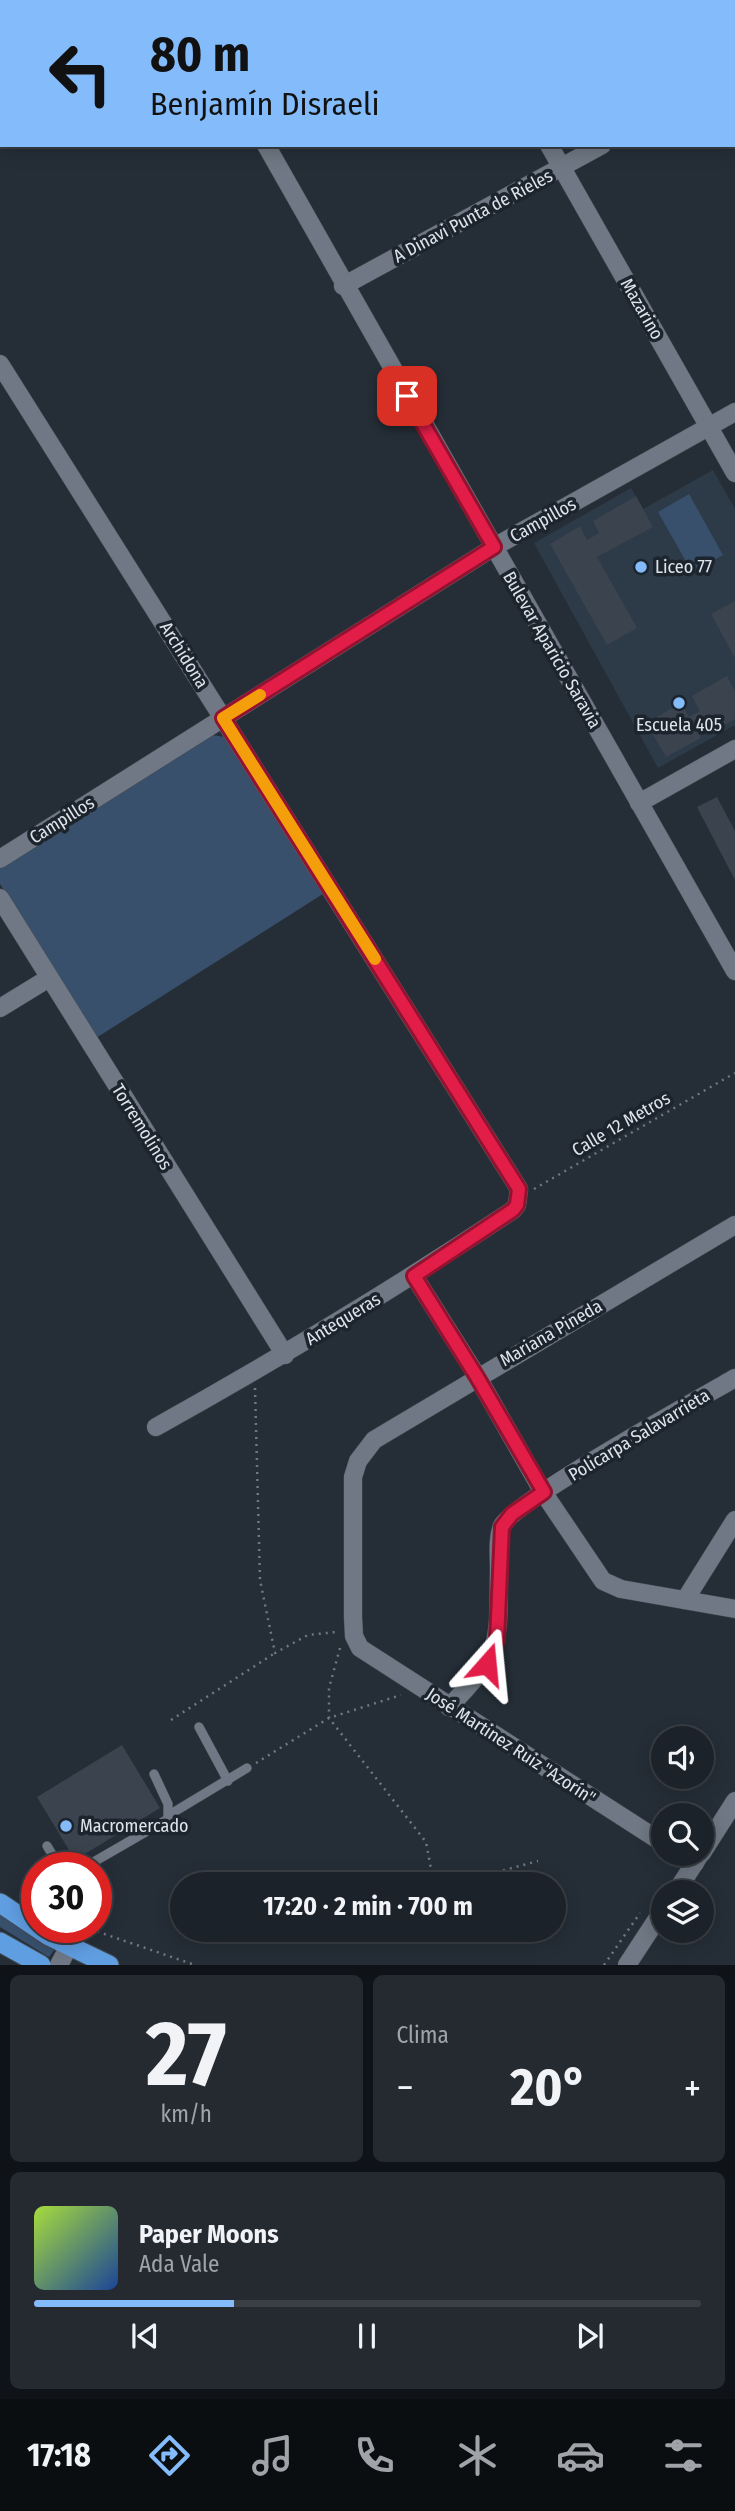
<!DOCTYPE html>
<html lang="es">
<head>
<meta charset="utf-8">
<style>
  :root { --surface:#1c2229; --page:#252a31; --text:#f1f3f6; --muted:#a0a4a8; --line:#3a3f46; --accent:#84bcfb }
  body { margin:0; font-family:"Fira Sans Condensed",sans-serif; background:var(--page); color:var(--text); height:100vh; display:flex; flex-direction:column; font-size:26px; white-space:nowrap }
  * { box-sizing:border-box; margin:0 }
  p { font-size:23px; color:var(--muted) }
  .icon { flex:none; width:38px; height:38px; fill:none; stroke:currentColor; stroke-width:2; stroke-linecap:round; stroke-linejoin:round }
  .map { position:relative; height:1965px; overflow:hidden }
  .sheet { display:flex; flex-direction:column; gap:10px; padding:10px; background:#0f1317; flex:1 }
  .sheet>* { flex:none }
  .hud { position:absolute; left:0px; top:0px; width:735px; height:147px; box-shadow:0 4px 18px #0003,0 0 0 2px var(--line); background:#84bcfb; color:#111; overflow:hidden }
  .controls { position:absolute; left:651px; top:1726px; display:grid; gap:14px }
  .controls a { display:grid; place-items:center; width:63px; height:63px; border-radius:50%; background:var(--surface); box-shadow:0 4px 18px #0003,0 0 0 2px var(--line); font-size:35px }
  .speed { position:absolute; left:21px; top:1852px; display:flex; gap:14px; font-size:35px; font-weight:700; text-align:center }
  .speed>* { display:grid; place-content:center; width:91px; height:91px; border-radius:50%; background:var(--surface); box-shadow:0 4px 18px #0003,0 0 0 2px var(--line); line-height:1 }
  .speed .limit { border:10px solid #d22; background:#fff; color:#111 }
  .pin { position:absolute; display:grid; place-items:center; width:60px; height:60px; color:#fff; margin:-30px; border-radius:14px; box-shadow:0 4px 10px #0006 }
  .me { position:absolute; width:77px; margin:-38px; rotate:18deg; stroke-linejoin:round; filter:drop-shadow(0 0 5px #0008) }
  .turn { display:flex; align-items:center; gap:24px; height:147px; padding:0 35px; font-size:32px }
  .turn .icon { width:91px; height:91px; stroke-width:2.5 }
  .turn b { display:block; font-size:49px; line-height:60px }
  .big { font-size:52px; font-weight:700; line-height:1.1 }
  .sheet .tile { flex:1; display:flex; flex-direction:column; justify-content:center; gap:10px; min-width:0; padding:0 24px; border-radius:10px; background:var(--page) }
  .sheet .dial { align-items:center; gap:0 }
  .dial b { font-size:91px; line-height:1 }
  .song { display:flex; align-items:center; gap:21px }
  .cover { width:84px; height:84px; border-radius:10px; background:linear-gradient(135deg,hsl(80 70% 55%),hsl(220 70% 35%)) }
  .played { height:7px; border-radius:4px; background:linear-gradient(90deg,var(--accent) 30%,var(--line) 30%) }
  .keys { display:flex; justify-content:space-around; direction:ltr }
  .heat { display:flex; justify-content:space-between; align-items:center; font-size:38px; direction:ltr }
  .sheet .tiles { flex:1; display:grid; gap:10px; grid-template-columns:1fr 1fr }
  .tile:last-child { grid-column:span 2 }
  .trip { position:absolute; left:170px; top:1872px; width:396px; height:70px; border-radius:35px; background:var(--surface); box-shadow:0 4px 18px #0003,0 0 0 2px var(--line); font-weight:700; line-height:70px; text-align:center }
  .tabs { display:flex; height:112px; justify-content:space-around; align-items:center; background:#0b0e10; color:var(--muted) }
  .tabs .icon { width:49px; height:49px }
  .tabs .on { color:var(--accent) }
  .tabs b { font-size:32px; color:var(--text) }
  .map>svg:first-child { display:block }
</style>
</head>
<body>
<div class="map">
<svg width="735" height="1965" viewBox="0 0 735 1965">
  <rect width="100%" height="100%" fill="#252e37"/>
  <polygon fill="#2d3a48" points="713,470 735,509 735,725 658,768 534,543 631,488 643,509"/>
  <g fill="#38506c">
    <polygon points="689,494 723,555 692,572 658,512"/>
    <polygon points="212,735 225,737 326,892 96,1038 0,884 0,868 4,862"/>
    <polygon points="0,1915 55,1949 49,1957 0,1927"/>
  </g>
  <g fill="#3a434e">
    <polygon points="636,496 653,527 597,557 637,628 607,645 550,544 580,526 587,540 599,533 593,521"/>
    <polygon points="735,601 735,658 711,614"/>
    <polygon points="727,676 735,691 735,719 712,732 703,716 692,722 701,738 666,757 646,723 681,703 689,717 700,711 692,696"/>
    <polygon points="717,797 735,831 735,880 697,807"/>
    <polygon points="122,1745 160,1808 75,1860 37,1797"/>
  </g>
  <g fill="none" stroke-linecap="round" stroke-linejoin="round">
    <defs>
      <g id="service">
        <polyline points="199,1727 228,1781"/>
        <polyline points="169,1815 247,1768"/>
        <polyline points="47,1846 60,1867"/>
        <polyline points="85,1867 168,1819 168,1804 154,1774"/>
      </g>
      <g id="minor">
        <polyline points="491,2 492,0"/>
        <polyline points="733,71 735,70"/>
        <polyline points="549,145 735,473"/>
        <polyline points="343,286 602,145"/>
        <path d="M 0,364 L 519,1189 L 517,1205 L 513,1210 C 397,1287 278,1359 156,1427"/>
        <polyline points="639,803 735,749"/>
        <polyline points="0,859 494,547 735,412"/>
        <polyline points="0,898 285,1355"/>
        <polyline points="0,1008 49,978"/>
        <polyline points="414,1276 477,1376 543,1492 603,1581 621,1589 735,1609"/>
        <polyline points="685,1600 735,1520"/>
        <path d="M 449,1707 C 503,1651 498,1644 499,1569 C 499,1555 497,1539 502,1526 C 513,1502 699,1399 735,1378"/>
        <polyline points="663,1843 360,1648 354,1636 353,1617 353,1477 358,1461 374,1440 735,1225"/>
        <polyline points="679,1853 695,1863"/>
        <polyline points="702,1853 735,1801"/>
        <polyline points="676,1892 701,1853"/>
        <polyline points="59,1965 69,1946"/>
        <polyline points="627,1965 663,1910"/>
      </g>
      <g id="tertiary">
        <polyline points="187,0 188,2"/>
        <polyline points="266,145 735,971"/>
      </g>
      <g id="trunk">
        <polyline points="0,1903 49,1936 109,1965"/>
        <polyline points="0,1942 41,1965"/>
      </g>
    </defs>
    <use href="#service" stroke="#444c53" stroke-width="10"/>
    <use href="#minor" stroke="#444c53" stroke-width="19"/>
    <use href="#tertiary" stroke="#444c53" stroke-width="19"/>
    <use href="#trunk" stroke="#444c53" stroke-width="21"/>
    <g stroke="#707880" stroke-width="2.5" stroke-dasharray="2 5" stroke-linecap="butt">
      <polyline points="534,1189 735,1073"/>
      <polyline points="255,1388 260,1580 275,1653 308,1635 336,1632"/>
      <polyline points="340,1648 329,1688 329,1718 426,1842 434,1885"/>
      <polyline points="171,1720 275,1653"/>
      <polyline points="256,1763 329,1718 401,1695"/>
      <polyline points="449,1885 538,1861"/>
      <polyline points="84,1927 195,1965"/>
      <polyline points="604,1965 640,1913"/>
    </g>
    <use href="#service" stroke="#6f7884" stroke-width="9"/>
    <use href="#minor" stroke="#6f7884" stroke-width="18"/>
    <use href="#tertiary" stroke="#6f7884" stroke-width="18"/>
    <use href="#trunk" stroke="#609ee2" stroke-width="19"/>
  </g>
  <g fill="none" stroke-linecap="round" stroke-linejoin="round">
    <defs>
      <polyline id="route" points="407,396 494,547 223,718 519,1189 517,1205 513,1210 414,1276 477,1377 544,1492 512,1514 502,1527 497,1640 487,1664"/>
    </defs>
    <use href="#route" stroke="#92132f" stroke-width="18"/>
    <use href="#route" stroke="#e11d48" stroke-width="12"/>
    <polyline stroke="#f59e0b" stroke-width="12" points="260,695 223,718 375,959"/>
  </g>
  <g fill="#84bcfb" stroke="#1c242d" stroke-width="2.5">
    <circle cx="641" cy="567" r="7"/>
    <circle cx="679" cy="703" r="7"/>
    <circle cx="66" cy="1826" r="7"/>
  </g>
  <g text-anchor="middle" stroke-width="7" stroke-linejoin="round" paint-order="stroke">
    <g font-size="18" fill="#dfe4eb" stroke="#1c242d">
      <text transform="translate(473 216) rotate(-28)" y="6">A Dinavi Punta de Rieles</text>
      <text transform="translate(642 309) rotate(60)" y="6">Mazarino</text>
      <text transform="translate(543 520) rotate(-29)" y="6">Campillos</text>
      <text transform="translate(552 650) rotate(60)" y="6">Bulevar Aparicio Saravia</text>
      <text transform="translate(184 655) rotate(58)" y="6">Archidona</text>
      <text transform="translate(62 820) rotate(-32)" y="6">Campillos</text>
      <text transform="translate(621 1124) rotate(-30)" y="6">Calle 12 Metros</text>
      <text transform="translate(142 1127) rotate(58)" y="6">Torremolinos</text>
      <text transform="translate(343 1319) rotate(-31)" y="6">Antequeras</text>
      <text transform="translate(551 1333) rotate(-30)" y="6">Mariana Pineda</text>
      <text transform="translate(639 1435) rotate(-31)" y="6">Policarpa Salavarrieta</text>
      <text transform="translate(511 1746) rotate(33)" y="6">José Martinez Ruiz "Azorín"</text>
    </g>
    <g font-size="18" fill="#dfe4eb" stroke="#1c242d" text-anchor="start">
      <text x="655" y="573">Liceo 77</text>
      <text x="679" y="731" text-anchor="middle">Escuela 405</text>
      <text x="80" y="1832">Macromercado</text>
    </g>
  </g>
</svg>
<div class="controls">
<a><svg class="icon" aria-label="sound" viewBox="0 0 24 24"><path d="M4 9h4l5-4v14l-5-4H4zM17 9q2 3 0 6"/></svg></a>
<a><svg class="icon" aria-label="search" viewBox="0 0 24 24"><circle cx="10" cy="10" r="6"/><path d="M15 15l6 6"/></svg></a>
<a><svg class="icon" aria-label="layers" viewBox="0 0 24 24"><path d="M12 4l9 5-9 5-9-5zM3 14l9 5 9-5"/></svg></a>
</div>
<div class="speed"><div class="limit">30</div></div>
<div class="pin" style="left:407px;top:396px;background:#d93025"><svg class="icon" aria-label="arrive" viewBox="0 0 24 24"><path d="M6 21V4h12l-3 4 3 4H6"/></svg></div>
<svg class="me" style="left:487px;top:1664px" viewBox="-20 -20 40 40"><path d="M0-17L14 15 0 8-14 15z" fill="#e11d48" stroke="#fff" stroke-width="4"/></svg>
<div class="trip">17:20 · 2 min · 700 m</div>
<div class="hud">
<div class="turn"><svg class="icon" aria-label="left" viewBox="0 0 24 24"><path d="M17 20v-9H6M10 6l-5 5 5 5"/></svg><div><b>80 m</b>Benjamín Disraeli</div></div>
</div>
</div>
<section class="sheet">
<div class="tiles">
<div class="tile dial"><b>27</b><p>km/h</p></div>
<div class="tile"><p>Clima</p>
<div class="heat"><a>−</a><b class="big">20°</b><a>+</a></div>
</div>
<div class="tile">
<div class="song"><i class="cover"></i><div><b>Paper Moons</b><p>Ada Vale</p></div></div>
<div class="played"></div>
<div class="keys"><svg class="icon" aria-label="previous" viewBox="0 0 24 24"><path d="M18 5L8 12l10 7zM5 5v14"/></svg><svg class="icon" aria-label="pause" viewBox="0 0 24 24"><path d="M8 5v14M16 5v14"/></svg><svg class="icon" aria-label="next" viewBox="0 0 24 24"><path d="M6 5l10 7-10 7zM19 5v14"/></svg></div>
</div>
</div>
</section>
<nav class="tabs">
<b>17:18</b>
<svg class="icon on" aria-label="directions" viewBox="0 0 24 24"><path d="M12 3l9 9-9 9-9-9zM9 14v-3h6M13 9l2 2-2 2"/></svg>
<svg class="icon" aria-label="music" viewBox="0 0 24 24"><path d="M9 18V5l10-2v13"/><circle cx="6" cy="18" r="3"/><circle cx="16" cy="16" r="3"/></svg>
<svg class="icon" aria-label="phone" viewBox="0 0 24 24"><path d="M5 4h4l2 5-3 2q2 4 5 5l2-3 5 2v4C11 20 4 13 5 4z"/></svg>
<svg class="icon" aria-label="climate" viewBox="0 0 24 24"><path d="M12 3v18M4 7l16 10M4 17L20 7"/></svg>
<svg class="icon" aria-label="car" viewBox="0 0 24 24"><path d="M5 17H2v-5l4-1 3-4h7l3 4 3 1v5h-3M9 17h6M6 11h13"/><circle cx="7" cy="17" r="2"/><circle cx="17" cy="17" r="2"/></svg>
<svg class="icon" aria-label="filters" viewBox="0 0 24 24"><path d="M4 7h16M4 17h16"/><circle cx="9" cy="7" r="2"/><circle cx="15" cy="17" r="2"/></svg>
</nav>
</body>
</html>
